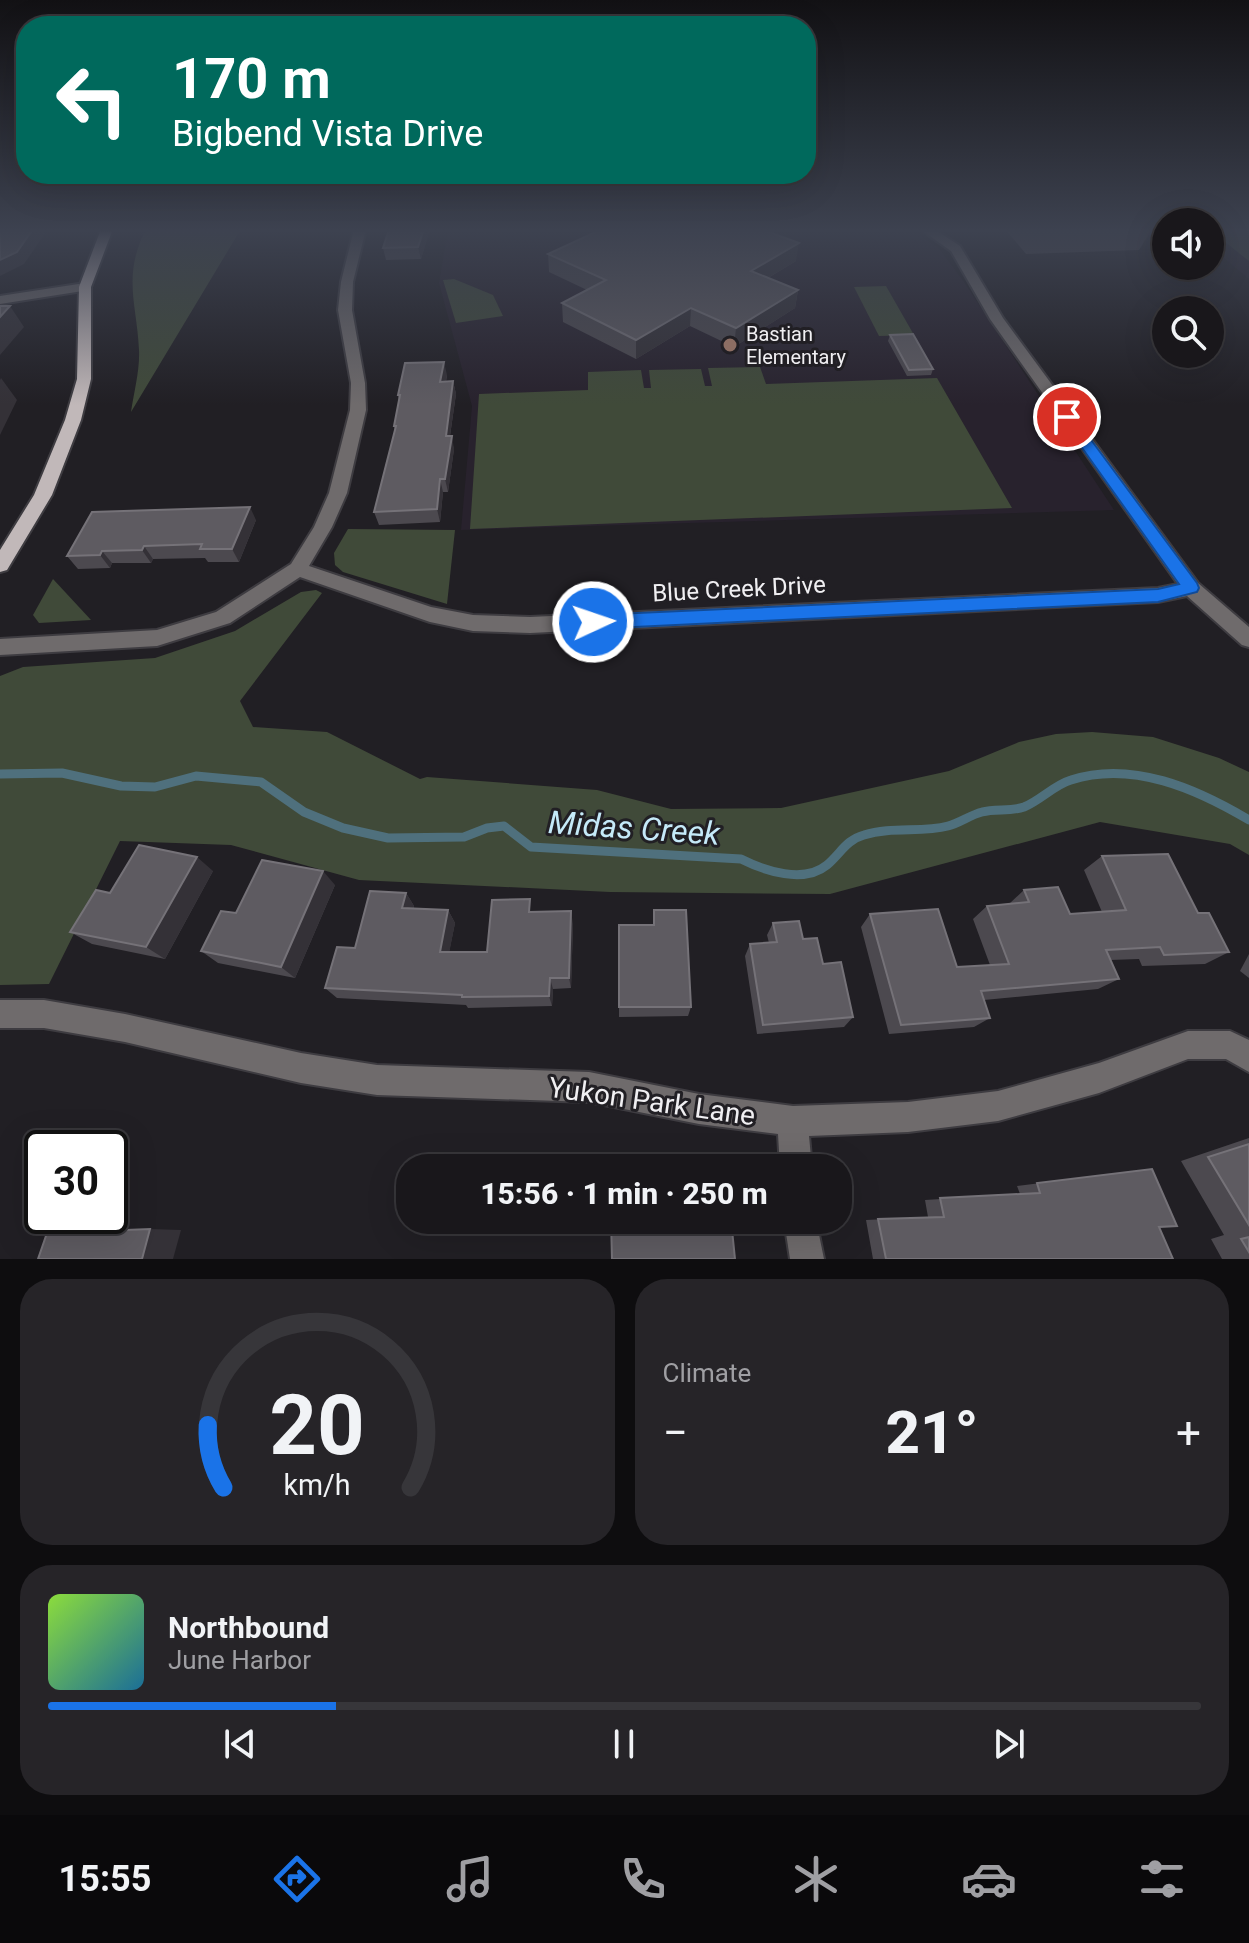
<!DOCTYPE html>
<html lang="en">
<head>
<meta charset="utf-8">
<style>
  :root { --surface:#19171b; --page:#262428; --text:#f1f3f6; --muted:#9f9fa3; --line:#37363a; --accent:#1a73e8 }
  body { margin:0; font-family:Roboto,sans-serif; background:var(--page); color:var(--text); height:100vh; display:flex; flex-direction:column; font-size:30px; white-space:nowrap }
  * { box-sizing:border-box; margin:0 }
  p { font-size:26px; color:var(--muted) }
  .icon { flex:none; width:44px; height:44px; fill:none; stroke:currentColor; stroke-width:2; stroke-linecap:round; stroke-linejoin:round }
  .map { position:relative; height:1259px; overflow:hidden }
  .drawer { display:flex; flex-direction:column; gap:20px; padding:20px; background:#0e0d0f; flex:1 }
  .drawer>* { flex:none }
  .top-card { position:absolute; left:16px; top:16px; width:800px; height:168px; border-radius:32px; box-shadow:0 8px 32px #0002,0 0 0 2px var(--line); background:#00695c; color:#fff; overflow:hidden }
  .fabs { position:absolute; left:1152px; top:208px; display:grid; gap:16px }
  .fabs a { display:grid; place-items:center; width:72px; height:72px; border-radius:50%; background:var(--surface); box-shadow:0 8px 32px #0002,0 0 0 2px var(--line); font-size:40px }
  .speed { position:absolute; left:24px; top:1130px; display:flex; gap:16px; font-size:40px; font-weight:700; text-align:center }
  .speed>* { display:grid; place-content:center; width:104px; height:104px; border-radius:50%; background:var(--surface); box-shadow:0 8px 32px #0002,0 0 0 2px var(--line); line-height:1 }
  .speed .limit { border:4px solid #111; border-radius:12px; background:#fff; color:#111 }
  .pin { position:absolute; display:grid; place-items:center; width:68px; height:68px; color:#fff; margin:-34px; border:4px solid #fff; border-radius:50%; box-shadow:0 2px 8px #0007 }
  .me { position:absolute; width:88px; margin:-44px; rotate:87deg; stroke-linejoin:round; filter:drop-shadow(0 0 6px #0008) }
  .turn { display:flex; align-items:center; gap:28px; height:168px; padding:0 24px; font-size:36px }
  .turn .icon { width:104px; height:104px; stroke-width:2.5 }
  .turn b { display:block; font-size:56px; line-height:68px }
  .big { font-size:60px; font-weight:800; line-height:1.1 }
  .drawer .widget { flex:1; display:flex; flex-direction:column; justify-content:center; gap:12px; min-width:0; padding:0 28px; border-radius:32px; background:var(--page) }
  .drawer .dial { align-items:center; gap:0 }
  .dial svg { height:208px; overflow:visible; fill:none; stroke:var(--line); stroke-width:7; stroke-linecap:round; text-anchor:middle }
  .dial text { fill:var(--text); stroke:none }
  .song { display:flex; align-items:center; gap:24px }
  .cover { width:96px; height:96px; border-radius:12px; background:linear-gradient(135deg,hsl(90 70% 55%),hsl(200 70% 35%)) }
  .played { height:8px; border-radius:4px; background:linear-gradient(90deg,var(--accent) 25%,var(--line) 25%) }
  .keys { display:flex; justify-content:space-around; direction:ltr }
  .heat { display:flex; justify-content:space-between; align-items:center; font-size:44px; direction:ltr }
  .drawer .tiles { flex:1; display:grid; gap:20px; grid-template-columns:1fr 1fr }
  .widget:last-child { grid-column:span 2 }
  .trip { position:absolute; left:396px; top:1154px; width:456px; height:80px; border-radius:32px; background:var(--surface); box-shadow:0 8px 32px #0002,0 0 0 2px var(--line); font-weight:800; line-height:80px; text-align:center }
  .menu { display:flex; height:128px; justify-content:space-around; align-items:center; background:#0a090b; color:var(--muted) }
  .menu .icon { width:56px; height:56px }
  .menu .active { color:var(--accent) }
  .menu b { font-size:36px; color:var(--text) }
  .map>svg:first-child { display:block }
</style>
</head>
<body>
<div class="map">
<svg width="1249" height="1259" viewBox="0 0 1249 1259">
  <rect width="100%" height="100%" fill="#211f24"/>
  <g fill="#28222d">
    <polygon points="448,229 909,229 938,247 964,282 1114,510 461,530 472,406 439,283"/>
    <polygon points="1210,229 1249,229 1249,279 1210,246"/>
  </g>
  <g fill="#404a39">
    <path d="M 146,229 L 241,229 L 131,412 C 134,392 140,370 139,350 C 137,304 122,276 146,229 Z"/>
    <polygon points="1210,229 1249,229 1249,261 1210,230"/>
    <polygon points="454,279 493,295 503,316 456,323 443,280"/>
    <polygon points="886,286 914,335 879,336 854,287"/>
    <polygon points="760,367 766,384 937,378 1012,508 470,529 479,394 588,390 588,372 641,370 644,388 651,388 649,370 701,369 705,386 712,386 708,368"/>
    <polygon points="348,529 455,530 447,604 343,572 335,565 334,553"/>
    <polygon points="53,579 91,620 39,623 33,615"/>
    <polygon points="316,590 322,593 240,701 253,727 327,732 420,779 427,777 597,790 671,809 781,808 949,771 1019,742 1056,734 1092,732 1153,737 1219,758 1249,772 1249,855 1230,844 1100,822 830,894 610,892 359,880 231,845 120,841 49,984 0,985 0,676 23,667 155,658 235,631 301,592"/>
  </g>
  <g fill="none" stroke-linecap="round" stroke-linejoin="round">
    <path stroke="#4f707d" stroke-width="9" d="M 0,774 L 62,773 L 121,786 L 155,787 L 196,776 L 261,782 L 304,812 L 343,828 L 388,838 L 464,837 L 487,828 L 504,826 L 531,847 L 741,859 C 765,871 804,884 827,865 C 841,853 846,840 864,835 C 892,826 921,833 948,826 C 960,823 970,815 982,812 C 995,808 1010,812 1024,807 C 1041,800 1054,785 1071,780 C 1132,760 1197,789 1249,820"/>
    <defs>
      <g id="minor">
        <polygon points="354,229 366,229 353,282 352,310 365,383 366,410 347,493 332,527 309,566 431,607 473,615 530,617 1158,588 1178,584 990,319 951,251 920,229 934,229 960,246 1003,318 1198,583 1249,627 1249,647 1242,645 1187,596 1158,602 530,633 473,631 430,622 300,577 230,623 157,646 0,655 0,639 157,630 216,612 291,564 314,527 329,493 350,410 351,383 338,310 341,282"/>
        <polygon points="85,283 91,287 89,290 0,304 0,296"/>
        <polygon points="0,1000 44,1000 125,1014 301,1053 377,1065 589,1072 699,1094 793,1106 908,1102 998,1091 1099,1063 1188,1031 1230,1031 1249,1040 1249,1072 1226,1059 1188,1059 1099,1093 998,1121 908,1132 809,1136 812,1168 780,1168 778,1134 699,1124 589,1102 377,1095 301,1083 125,1042 44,1028 0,1028"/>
        <polygon points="784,1220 816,1220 824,1259 790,1259"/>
      </g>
      <polygon id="major" points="101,229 113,229 91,287 91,379 81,420 52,495 7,570 0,572 0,550 34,495 65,420 77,379 79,287"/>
    </defs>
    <use href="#minor" stroke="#3e3c41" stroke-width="4"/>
    <use href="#major" stroke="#3e3c41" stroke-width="4"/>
    <use href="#minor" fill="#6f6b6c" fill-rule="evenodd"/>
    <use href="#major" fill="#c1b8b9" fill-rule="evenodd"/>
  </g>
  <g fill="#4c494f">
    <polygon points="389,229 430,229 421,259 386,260 383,248"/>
    <polygon points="1005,229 1152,229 1139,250 1026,254"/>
    <polygon points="548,254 796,261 768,278 798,290 795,308 734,347 690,326 636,359 563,322 562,303 587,290 549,272"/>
    <polygon points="890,335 933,369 931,375 907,376 888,341"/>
    <polygon points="447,375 446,382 453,381 456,394 450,436 454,449 448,492 443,492 440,522 379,525 374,512 395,431 394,426 399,401 398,395"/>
    <polygon points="256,520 239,562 208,562 205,558 153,559 151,563 112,563 110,568 78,569 67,556"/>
    <polygon points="1102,856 1198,913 1229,952 1205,964 1142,966 1139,959 1110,960 1119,979 1098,989 984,1000 990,1018 974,1027 889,1034 861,927 870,914 957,967 990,965 973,919 987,906 1009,904 1024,890 1070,914 1102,912 1084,870"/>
    <polygon points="213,871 165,959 92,944 70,932 110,893"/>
    <polygon points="335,885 295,978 218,963 201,951"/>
    <polygon points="406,893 414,906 414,908 448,910 455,923 449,952 487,952 533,912 573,924 571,988 553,989 552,1006 468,1008 466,1005 337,998 325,988"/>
    <polygon points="654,910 691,1007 688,1016 619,1017 619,925 653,925"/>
    <polygon points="773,923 803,939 823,964 853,1017 844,1027 757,1034 745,956 750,944 769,943 767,935"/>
    <polygon points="1249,954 1249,978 1240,971"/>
    <polygon points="1249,1138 1249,1259 1222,1259 1211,1239 1224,1235 1181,1161"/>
    <polygon points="1152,1169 1159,1227 1173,1259 873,1259 866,1220 928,1217 925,1200 1020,1194 1017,1186"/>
  </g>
  <g fill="#343137">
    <polygon points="33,229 48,229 24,264 0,276 0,260"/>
    <polygon points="424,229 430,229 421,259 418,247"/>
    <polygon points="799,243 796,261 749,289 751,271"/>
    <polygon points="798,290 795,308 734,347 736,328"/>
    <polygon points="10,306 24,327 0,355 0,317"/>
    <polygon points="691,308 690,326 636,359 636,340"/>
    <polygon points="444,362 447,375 443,395 440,382"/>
    <polygon points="1,378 17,400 0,435 0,380"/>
    <polygon points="453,381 456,394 449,442 446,436"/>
    <polygon points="452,436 454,449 448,492 445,479"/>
    <polygon points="440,479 443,492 440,522 437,509"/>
    <polygon points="250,507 256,520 239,562 232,549"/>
    <polygon points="144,546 153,559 151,563 142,550"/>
    <polygon points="102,551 112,563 110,568 100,555"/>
    <polygon points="197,857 213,871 165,959 146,947"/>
    <polygon points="323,871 335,885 295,978 281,967"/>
    <polygon points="406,893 414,906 411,921 402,908"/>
    <polygon points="448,910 455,923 447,964 440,952"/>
    <polygon points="571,911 573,924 571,988 569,978"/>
    <polygon points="550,978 553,989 552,1006 549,996"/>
    <polygon points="150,1229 181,1230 173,1259 142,1259"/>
  </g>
  <g fill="#5e5b61" stroke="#757278" stroke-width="2">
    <polygon points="0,229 33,229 17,252 0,260"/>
    <polygon points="389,229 424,229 418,247 383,248"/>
    <polygon points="602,229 761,229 799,243 751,271 798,290 736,328 691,308 636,340 562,303 606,280 548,254"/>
    <polygon points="1035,229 1076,229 1036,230"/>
    <polygon points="0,306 10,306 0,317"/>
    <polygon points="913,334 933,369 909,370 890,335"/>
    <polygon points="444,362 440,382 453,381 446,436 452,436 445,479 440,479 437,509 374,512 396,426 394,426 400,395 398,395 405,363"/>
    <polygon points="250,507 232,549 200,549 202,544 144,546 142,550 102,551 100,555 67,556 92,512"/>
    <polygon points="139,845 197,857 146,947 70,932 96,890 110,893"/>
    <polygon points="1168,854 1198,913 1209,913 1229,952 1164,955 1160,947 1106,950 1119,979 981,991 990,1018 901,1025 870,914 938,909 957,967 1009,964 987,906 1029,902 1024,890 1058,887 1070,914 1126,910 1102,856"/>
    <polygon points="262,860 323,871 281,967 201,951 221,911 236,913"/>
    <polygon points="370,891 406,893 402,908 448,910 440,952 487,952 492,900 530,899 529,912 571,911 569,978 550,978 549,996 462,997 462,995 325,988 337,947 355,948"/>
    <polygon points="654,910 686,910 691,1007 619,1007 619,925 654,925"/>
    <polygon points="799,921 803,939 817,938 823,964 841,962 853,1017 763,1025 750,944 777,942 773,923"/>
    <polygon points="1249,1144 1249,1225 1208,1157"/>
    <polygon points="1152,1169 1177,1226 1159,1227 1173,1259 886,1259 878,1219 944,1217 940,1198 1040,1193 1037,1183"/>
    <polygon points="611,1220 731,1220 735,1259 612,1259"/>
    <polygon points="150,1229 142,1259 38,1259 47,1233"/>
    <polygon points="1249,1237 1249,1252 1241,1239"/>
  </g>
  <linearGradient id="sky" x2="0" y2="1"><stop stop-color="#121114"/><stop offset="0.57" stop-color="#3d4250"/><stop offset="1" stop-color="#3d4250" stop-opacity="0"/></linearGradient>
  <rect width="1249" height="405" fill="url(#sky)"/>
  <polygon fill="#1a73e8" stroke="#114b97" stroke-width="2" points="1067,412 1072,414 1197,583 1199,588 1197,592 1158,602 593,629 584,622 593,615 1158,589 1179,584 1060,417"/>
  <circle fill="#8d6e63" stroke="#211f24" stroke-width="3" cx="730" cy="345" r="8"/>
  <g text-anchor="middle" stroke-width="6" stroke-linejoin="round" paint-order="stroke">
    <g font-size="20" fill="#f0eff2" stroke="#211f24" text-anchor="start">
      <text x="746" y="341">Bastian<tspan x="746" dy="23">Elementary</tspan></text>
    </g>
    <g font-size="24" fill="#f0eff2" stroke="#211f24">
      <text transform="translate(739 589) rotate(-3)" y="8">Blue Creek Drive</text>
    </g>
    <g font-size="28" fill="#f0eff2" stroke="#211f24">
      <text transform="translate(652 1101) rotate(8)" y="10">Yukon Park Lane</text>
    </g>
    <g font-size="32" font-style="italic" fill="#c5eaf9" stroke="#211f24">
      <text transform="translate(634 828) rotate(4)" y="11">Midas Creek</text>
    </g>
  </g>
</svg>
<div class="fabs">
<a><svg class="icon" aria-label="sound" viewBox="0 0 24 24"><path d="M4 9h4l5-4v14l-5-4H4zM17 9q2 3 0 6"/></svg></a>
<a><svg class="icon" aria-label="search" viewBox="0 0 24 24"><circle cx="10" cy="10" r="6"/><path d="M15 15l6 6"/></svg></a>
</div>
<div class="speed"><div class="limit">30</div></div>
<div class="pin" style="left:1067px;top:417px;background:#d93025"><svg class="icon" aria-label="arrive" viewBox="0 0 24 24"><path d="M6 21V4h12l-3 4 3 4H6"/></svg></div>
<svg class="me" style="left:593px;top:622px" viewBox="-20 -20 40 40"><circle r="17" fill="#1a73e8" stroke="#fff" stroke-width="3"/><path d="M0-11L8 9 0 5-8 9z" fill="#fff"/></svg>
<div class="trip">15:56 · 1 min · 250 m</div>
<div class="top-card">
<div class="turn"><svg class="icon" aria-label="left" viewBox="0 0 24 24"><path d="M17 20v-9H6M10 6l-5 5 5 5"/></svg><div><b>170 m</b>Bigbend Vista Drive</div></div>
</div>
</div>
<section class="drawer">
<div class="tiles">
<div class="widget dial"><svg viewBox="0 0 100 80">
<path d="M14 69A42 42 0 1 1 86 69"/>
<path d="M14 69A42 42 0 0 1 8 45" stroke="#1a73e8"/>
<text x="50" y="56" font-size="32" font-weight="700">20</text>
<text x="50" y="72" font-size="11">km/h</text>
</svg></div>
<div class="widget"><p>Climate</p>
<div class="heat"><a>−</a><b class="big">21°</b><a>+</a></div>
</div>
<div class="widget">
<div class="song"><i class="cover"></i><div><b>Northbound</b><p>June Harbor</p></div></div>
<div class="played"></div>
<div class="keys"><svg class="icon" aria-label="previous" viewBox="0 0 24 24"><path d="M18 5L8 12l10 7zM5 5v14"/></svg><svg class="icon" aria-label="pause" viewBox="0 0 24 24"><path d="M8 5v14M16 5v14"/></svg><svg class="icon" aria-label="next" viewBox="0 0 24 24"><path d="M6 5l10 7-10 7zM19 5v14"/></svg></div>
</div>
</div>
</section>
<nav class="menu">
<b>15:55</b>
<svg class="icon active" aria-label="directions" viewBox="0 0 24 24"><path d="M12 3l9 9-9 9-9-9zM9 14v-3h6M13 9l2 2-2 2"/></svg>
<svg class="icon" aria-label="music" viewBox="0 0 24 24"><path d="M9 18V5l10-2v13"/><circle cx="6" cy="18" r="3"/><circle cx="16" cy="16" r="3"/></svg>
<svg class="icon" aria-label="phone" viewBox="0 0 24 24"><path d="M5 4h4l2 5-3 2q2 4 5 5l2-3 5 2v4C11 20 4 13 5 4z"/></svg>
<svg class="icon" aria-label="climate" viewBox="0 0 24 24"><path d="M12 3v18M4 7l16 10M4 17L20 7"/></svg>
<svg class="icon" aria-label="car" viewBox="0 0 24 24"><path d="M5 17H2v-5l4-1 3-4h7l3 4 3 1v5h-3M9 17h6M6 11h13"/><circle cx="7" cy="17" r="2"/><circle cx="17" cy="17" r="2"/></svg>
<svg class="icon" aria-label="filters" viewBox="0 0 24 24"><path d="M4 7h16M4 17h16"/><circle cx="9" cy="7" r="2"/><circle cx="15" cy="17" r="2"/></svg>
</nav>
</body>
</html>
